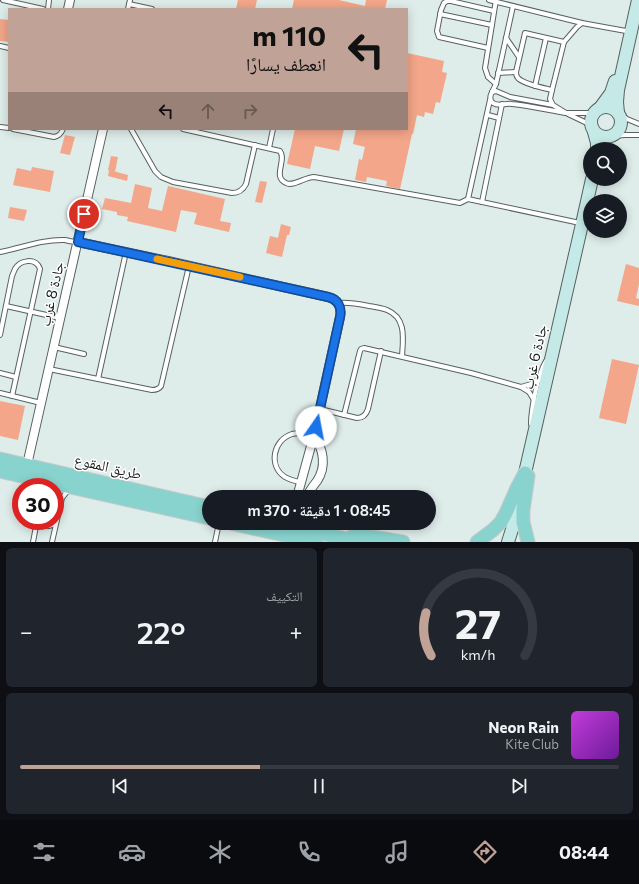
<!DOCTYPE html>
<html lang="ar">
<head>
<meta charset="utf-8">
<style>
  :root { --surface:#171b24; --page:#20242c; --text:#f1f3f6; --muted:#9ea1a6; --line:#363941; --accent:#c1a296 }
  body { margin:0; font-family:Commissioner,"Noto Naskh Arabic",sans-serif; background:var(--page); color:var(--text); direction:rtl; height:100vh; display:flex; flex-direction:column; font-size:15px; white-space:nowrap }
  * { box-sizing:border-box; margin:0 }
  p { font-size:13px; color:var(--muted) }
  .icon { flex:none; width:22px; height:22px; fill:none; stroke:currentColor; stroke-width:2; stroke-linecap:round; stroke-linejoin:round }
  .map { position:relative; height:542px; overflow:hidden; direction:ltr }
  .side { display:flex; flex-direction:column; gap:6px; padding:6px; background:#0d0f14; flex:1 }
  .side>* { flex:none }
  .guide { position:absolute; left:8px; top:8px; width:400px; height:122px; border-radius:0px; box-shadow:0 2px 10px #0003; direction:rtl; background:#c1a296; color:#111; overflow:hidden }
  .controls { position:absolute; left:583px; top:142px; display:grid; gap:8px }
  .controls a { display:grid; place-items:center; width:44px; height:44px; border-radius:50%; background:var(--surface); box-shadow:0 2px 10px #0003; font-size:20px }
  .speed { position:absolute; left:12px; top:478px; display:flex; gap:8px; font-size:20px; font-weight:700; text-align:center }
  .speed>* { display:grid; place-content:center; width:52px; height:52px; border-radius:50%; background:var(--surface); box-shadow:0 2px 10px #0003; line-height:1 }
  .speed .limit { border:6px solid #d22; background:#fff; color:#111 }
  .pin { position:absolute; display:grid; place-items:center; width:34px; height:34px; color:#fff; margin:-17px; border:2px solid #fff; border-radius:50%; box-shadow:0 1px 4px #0007 }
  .me { position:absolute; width:44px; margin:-22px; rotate:12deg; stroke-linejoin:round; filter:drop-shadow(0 0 3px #0008) }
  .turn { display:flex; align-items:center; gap:14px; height:84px; padding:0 16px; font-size:18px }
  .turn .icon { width:52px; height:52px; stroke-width:2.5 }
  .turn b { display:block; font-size:28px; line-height:34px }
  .lanes { display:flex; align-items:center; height:38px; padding:0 16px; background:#0003; justify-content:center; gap:20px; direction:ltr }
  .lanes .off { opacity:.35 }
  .big { font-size:30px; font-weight:600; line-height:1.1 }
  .side .card { flex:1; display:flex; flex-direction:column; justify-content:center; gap:6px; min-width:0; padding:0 14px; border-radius:6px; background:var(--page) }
  .side .dial { align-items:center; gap:0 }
  .dial svg { height:104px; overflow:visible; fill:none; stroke:var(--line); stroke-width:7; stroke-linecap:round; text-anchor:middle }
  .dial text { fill:var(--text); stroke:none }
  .song { display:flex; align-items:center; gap:12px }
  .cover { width:48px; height:48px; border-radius:6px; background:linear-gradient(135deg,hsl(290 70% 55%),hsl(280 70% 35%)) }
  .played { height:4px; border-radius:2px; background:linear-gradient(90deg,var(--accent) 40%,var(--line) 40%) }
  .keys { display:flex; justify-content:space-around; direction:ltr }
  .heat { display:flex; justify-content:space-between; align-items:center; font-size:22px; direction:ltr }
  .side .tiles { flex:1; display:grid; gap:6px; grid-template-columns:1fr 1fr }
  .card:last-child { grid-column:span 2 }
  .trip { position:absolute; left:202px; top:490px; width:234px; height:40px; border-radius:20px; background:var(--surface); box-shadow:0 2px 10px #0003; font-weight:600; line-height:40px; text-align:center; direction:rtl }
  .menu { display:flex; height:64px; justify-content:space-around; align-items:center; background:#090b0e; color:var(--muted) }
  .menu .icon { width:28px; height:28px }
  .menu .on { color:var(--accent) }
  .menu b { font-size:18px; color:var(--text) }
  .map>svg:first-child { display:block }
</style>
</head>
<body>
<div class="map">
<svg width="639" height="542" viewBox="0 0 639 542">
  <rect width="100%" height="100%" fill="#deecea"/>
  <g fill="#f3a689">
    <polygon points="238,0 257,0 255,9 236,9"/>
    <polygon points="294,0 339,0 365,6 366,0 387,0 385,9 292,9"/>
    <polygon points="0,19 9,20 9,42 0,41"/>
    <polygon points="407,53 444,61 442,72 447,73 440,103 436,102 433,114 425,112 424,117 417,115 413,134 412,134 400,189 386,186 387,181 367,177 366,182 355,180 359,159 362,160 365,147 353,144 356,129 407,129"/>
    <polygon points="295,129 344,129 339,151 315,146 310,169 287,164"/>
    <polygon points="65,135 75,137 70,155 60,153"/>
    <polygon points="111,156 118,157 115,172 108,170"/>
    <polygon points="32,167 54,171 50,192 13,185 17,168 31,171"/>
    <polygon points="109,170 128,175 127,181 108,176"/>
    <polygon points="260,181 267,182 262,203 255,202"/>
    <polygon points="135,184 152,188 148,208 162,211 168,186 225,199 220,221 231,223 229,232 194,224 197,213 181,210 176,232 127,221 128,217 117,215 117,212 102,209 105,198 131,203"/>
    <polygon points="10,207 27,210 24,221 8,218"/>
    <polygon points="281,224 291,227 289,235 287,235 282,257 266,253 270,236 278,238"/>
    <polygon points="626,264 639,268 639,284 636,298 639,299 639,306 617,301"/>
    <polygon points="612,359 639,365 626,424 599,418"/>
    <polygon points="0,401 25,406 18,440 0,436"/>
  </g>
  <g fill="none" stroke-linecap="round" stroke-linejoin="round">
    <defs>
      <g id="lane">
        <polyline points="3,0 43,9"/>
        <polyline points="489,0 582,23 626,31"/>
        <polyline points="129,4 152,9"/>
        <polyline points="48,9 49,0"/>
        <polyline points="128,9 130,0"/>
        <polyline points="440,14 492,25"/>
        <polyline points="506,38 519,57"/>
        <polyline points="0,46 9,48"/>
        <polyline points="488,48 439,37 437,31 441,10 444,3 447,1 451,1 494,11"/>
        <polyline points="498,73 516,72"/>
        <polyline points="496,84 488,77 485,68 496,0"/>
        <polyline points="535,86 546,38"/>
        <path d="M 552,90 C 544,88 523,84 518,78 C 516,76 516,75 516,72 L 525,33 L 564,42"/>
        <polyline points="492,92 496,84 513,6"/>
        <path d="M 553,105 L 510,97 L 496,91 L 492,92 C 490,96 489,100 493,103 C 499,107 505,103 512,104 C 530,106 548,110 566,113 L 553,105 L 550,99 L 552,90 L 564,42 L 577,27 L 582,23"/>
        <polyline points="566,113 594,113"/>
        <polyline points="619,113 627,119 639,124"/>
        <polyline points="568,114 591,125"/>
        <polyline points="488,115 499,118"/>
        <polyline points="0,127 9,128"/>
        <path d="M 13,129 L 54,137 C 59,136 61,134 63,129"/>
        <path d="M 131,129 L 155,171 L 161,177 L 173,182 L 232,193 C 239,193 243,190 246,184 L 255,145"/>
        <path d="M 183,129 L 280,151 C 287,160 272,177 286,183 C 293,187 305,177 314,177 L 460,203 L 468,199 L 580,223"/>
        <polyline points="613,136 625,135 639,135"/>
        <polyline points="269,148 273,129"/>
        <polyline points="468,199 490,100"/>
        <polyline points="482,202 502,104"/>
        <path d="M 0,252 C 21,248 43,239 65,240 C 69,241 73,242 77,242"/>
        <path d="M 338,303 C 349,302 359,304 369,306 C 375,307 382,308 387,310 C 407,318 403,340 402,356"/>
        <polyline points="6,306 60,318"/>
        <path d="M 0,335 L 12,276 C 13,274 14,271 15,269 C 20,260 36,257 40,269 L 12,396"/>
        <polyline points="54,347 84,354"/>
        <path d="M 49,369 L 152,390 C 156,390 159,389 161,386 L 189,266"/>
        <polyline points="0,373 16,377"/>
        <polyline points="98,379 126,252"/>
        <polyline points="521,387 531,384 539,379"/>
        <polyline points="0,393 41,403"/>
        <path d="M 320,409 L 357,418 C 363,418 366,415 368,409 L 381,351"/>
        <polyline points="344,415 360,351 361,349 364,348 471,373 521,387 529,392 534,400"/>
        <path d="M 531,424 C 531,408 538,374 546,361"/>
        <path d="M 300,482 C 295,481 290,480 285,477 C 268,466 273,440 292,434 C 299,432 307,434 314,435"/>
        <path d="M 39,521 C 43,528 50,527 56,523"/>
        <polyline points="33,542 37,521"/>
        <polyline points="52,542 62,498 66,493 70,489"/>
        <polyline points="215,542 219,523"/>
      </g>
      <g id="street">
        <polyline points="68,9 70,0"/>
        <path d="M 78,242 L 168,261 L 328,297 C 338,300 342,307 340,317 L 314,435 L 297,497"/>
        <polyline points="27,465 103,129"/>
        <path d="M 307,497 C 309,491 313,486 317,481 C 327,466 323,449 314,435"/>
      </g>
      <g id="secondary">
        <circle cx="606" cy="122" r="15"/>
        <polyline points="600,108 611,93 615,81"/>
        <polyline points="618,113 617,102 618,90 638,0"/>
        <polyline points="594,132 597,143 597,149"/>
        <polyline points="508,542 514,523 525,473 582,224 592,179"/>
      </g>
      <g id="primary">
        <polyline points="0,459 209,507"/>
        <polyline points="0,471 209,518"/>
        <polyline points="230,523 316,542"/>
        <polyline points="276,523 360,542"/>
        <path d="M 351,537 C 366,534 388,540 403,542"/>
        <polyline points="477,542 493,530 501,522 506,513 517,488 525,473"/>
        <polyline points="528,542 523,522 523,510 528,476"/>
      </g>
    </defs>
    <use href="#lane" stroke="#566260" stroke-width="6"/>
    <use href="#street" stroke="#566260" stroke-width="10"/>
    <use href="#secondary" stroke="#566260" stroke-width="14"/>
    <use href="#primary" stroke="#c8c9c9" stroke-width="15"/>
    <use href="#lane" stroke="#fff" stroke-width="4"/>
    <use href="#street" stroke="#fff" stroke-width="8"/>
    <use href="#secondary" stroke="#c4e9e6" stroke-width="12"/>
    <use href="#primary" stroke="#89d3ce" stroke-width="13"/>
  </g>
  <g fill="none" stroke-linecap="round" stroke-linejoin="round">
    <defs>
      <path id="route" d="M 84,214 L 78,242 L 147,257 L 328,297 C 338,299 342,307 340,317 L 316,427"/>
    </defs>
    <use href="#route" stroke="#114b97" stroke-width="10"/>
    <use href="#route" stroke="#1a73e8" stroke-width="7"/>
    <polyline stroke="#f59e0b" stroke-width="7" points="157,259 240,277"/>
  </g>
  <g text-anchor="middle" stroke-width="3" stroke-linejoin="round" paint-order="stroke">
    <g font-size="15" fill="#1b1f1f" stroke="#fff">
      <text transform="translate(52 294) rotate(-77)" y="5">جادة 8 غرب</text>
      <text transform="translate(535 357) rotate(-77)" y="5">جادة 6 غرب</text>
      <text transform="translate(108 467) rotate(13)" y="5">طريق المقوع</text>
    </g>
  </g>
</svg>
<div class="controls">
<a><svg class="icon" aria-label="search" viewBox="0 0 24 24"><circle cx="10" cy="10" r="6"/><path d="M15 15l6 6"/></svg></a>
<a><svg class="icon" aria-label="layers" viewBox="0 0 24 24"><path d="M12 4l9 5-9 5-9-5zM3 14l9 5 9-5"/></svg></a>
</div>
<div class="speed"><div class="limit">30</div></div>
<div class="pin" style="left:84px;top:214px;background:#d93025"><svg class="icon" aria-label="arrive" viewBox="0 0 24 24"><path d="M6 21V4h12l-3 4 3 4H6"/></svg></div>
<svg class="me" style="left:316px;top:427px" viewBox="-20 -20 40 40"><circle r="19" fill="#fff"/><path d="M0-13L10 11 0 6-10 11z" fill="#1a73e8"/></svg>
<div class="trip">08:45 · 1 دقيقة · 370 m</div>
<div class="guide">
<div class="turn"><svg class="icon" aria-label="left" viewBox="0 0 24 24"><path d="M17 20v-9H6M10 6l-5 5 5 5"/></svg><div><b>110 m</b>انعطف يسارًا</div></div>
<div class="lanes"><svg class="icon" aria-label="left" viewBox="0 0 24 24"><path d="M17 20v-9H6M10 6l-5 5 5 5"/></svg><svg class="icon off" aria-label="ahead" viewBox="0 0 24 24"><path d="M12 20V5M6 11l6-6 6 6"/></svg><svg class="icon off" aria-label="right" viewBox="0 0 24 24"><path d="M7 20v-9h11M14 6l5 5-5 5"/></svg></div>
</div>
</div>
<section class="side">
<div class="tiles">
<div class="card dial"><svg viewBox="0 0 100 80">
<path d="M14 69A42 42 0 1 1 86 69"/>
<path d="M14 69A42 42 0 0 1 10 36" stroke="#c1a296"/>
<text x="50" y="56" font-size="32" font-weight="700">27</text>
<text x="50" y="72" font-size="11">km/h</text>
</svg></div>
<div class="card"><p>التكييف</p>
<div class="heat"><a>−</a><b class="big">22°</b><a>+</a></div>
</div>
<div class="card">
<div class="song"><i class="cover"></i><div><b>Neon Rain</b><p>Kite Club</p></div></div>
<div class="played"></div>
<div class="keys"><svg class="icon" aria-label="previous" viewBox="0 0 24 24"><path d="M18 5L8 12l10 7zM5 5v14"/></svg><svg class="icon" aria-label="pause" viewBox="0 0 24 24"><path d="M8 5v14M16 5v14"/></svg><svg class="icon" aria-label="next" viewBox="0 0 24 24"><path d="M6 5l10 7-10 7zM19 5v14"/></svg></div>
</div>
</div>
</section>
<nav class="menu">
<b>08:44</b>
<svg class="icon on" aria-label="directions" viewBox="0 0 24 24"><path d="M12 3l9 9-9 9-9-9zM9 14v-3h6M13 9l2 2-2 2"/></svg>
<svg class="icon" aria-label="music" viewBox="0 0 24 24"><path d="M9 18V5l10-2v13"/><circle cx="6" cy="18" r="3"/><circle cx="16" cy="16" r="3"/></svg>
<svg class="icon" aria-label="phone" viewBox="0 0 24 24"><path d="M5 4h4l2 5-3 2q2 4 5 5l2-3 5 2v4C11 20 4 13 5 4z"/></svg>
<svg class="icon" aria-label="climate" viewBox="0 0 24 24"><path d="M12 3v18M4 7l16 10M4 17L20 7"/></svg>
<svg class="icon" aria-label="car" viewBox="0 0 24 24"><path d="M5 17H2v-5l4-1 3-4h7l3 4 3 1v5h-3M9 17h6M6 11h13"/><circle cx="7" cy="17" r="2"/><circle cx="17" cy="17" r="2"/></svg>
<svg class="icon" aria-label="filters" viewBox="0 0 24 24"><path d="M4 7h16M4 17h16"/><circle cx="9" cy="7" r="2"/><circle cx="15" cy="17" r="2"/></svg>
</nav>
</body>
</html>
